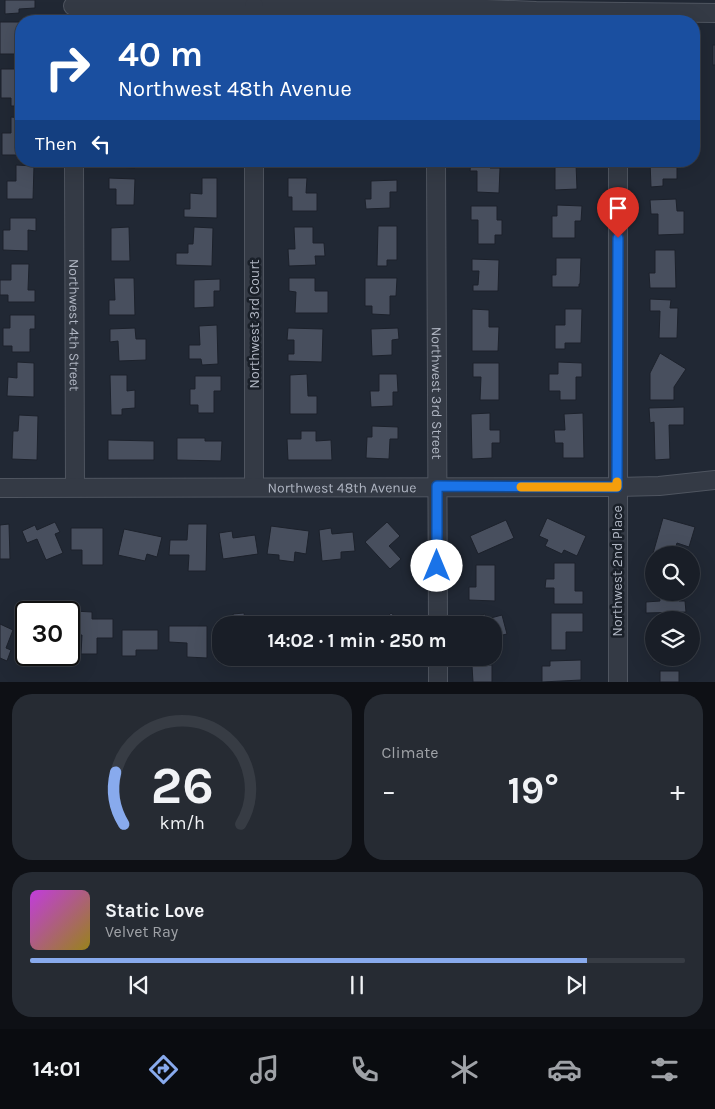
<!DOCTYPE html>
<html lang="en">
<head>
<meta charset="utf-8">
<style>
  :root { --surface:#191e27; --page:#262b33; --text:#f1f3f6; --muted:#9fa2a7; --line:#373c44; --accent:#88aaed }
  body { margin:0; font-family:Karla,sans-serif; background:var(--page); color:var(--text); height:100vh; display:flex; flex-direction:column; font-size:19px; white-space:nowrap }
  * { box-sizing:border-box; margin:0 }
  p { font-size:16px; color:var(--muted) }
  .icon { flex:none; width:28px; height:28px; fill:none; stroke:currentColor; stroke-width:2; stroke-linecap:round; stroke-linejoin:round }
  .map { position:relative; height:682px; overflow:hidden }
  .drawer { display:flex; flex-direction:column; gap:12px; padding:12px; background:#0e1015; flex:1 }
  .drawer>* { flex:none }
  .hud { position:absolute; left:15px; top:15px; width:685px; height:152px; border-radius:20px; box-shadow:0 5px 20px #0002,0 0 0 1px var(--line); background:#1a4fa0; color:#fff; overflow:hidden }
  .controls { position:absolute; left:645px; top:546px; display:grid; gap:10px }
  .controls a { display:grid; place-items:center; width:55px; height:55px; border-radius:50%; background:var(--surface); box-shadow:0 5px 20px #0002,0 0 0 1px var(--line); font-size:25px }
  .speed { position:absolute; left:15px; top:601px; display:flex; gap:10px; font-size:25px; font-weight:700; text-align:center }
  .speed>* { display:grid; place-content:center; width:65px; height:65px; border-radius:50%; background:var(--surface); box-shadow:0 5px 20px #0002,0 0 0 1px var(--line); line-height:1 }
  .speed .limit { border:2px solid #111; border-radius:8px; background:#fff; color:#111 }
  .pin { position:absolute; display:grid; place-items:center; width:42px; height:42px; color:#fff; margin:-51px -21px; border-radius:50% 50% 50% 0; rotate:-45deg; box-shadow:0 0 5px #0007 }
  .pin .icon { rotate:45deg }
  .me { position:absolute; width:55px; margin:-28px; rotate:0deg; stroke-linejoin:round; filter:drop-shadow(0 0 4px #0008) }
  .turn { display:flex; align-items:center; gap:18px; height:105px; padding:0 20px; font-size:22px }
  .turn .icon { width:65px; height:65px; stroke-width:2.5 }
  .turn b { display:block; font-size:35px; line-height:42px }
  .then { display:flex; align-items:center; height:48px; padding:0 20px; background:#0003; gap:10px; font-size:19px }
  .big { font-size:38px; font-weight:700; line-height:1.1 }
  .drawer .tile { flex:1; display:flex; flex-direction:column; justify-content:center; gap:8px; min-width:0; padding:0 18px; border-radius:20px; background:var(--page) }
  .drawer .dial { align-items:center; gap:0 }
  .dial svg { height:130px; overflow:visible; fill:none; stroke:var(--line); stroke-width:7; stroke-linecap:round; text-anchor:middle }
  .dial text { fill:var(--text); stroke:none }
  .song { display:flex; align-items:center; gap:15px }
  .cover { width:60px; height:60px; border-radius:8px; background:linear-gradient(135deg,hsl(290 70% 55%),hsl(50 70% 35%)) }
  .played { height:5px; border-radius:2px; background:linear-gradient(90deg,var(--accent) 85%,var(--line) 85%) }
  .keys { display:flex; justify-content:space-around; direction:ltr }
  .heat { display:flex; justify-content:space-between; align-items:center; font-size:28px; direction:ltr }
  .drawer .tiles { flex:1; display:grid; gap:12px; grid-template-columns:1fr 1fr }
  .tile:last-child { grid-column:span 2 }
  .trip { position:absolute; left:212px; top:616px; width:290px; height:50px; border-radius:20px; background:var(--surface); box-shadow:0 5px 20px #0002,0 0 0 1px var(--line); font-weight:700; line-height:50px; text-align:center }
  .dock { display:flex; height:80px; justify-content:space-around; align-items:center; background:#0a0c10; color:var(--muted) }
  .dock .icon { width:35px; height:35px }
  .dock .on { color:var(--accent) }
  .dock b { font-size:22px; color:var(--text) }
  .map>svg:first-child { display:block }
</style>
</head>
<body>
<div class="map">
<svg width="715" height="682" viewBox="0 0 715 682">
  <rect width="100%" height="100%" fill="#212834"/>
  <g fill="#484f5e" stroke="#1c212b">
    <polygon points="5,0 35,0 35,8 19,9 19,13 5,14"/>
    <rect x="0" y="22" width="21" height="32"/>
    <rect x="713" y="45" width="2" height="20"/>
    <polygon points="1,69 21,69 21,106 11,106 11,98 1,98"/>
    <polygon points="11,117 21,118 21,155 2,155 2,133 11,133"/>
    <polygon points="116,161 136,161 135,168 116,167"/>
    <polygon points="185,161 210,161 210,164 185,163"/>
    <rect x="295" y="161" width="23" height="3"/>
    <rect x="375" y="161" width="16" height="6"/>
    <polygon points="471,161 490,161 490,168 500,168 499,193 477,192 477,171 470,171"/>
    <polygon points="548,161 583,161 583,164 576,164 577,189 555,190 555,165 548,165"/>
    <polygon points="650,161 669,161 669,165 677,165 677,179 663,179 663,186 651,187"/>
    <polygon points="16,165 34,166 33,199 7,199 7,181 16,181"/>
    <polygon points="109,178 135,179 134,205 116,205 116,189 109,189"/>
    <polygon points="202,178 217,178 217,218 184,217 184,209 190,209 190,193 202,194"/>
    <polygon points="288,178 307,178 306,193 317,193 317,211 292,211 292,197 288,197"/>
    <polygon points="397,180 397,192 390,192 390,208 366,209 365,199 371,199 371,181"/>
    <polygon points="676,199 677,211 684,211 684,234 658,235 658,214 651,214 650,200"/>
    <polygon points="557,205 582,206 581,221 575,221 575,238 552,238 552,216 557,216"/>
    <polygon points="471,206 497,206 497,220 502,220 502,235 495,235 495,244 478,244 478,220 471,220"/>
    <polygon points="10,218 36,218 36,231 28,230 28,251 3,250 3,230 10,230"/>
    <polygon points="378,226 397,226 397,260 387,260 387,266 377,266"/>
    <polygon points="129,227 130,261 111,261 111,228"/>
    <polygon points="194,227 213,228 212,266 176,265 176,253 188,253 188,244 193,244"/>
    <polygon points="294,227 313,227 313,243 324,243 325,256 315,256 316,265 289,266 288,249 295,249"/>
    <polygon points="655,250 675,250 676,288 650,288 649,273 655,273"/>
    <polygon points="556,258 581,258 580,284 579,284 579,287 552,287 552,275 556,275"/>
    <polygon points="472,259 499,260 498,291 473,291 473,285 478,285 479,271 472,271"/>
    <polygon points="11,264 29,264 28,290 35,290 35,302 8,302 8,295 0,295 0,280 11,280"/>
    <polygon points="114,278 134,278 135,315 109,315 109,300 115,300"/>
    <polygon points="289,278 315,278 315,291 328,291 328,313 295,313 296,292 289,291"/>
    <polygon points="365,278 397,278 396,296 390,296 390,315 372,314 372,306 365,306"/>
    <polygon points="220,279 220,291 214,291 214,307 194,308 194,280"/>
    <polygon points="650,299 671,300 670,308 678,308 677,338 659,338 660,311 650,311"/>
    <polygon points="472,309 489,310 489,327 499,327 498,351 472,351"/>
    <polygon points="565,309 582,309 581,343 565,343 565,349 555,349 555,325 565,325"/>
    <polygon points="10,315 35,315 35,329 30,329 30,352 12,352 12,346 3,346 3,328 10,328"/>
    <polygon points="217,325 218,364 202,365 201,359 189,359 189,345 200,345 199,326"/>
    <polygon points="135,328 136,339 146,339 146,360 119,361 118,341 110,342 110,329"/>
    <polygon points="288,328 323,329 322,362 288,361 288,354 294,354 294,340 287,340"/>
    <polygon points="398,328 399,339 392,340 392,355 372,356 371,329"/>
    <polygon points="660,353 686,369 674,387 674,400 650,400 650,373"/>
    <polygon points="17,362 34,363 34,397 7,396 8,377 17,378"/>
    <polygon points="558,362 582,363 582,377 576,377 576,400 560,400 560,391 549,391 549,374 558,374"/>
    <polygon points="473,363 499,363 499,400 480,400 481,377 473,377"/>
    <polygon points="307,374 308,396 317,396 317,414 290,414 290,375"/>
    <polygon points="379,374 397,374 398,392 393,392 393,406 371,407 370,391 379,391"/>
    <polygon points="110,375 127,375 127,391 135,390 135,408 122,409 122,415 111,415"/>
    <polygon points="195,376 221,376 221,391 214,391 214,413 198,413 198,405 190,405 190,389 195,389"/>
    <polygon points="684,407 684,425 669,425 670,459 655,460 654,422 650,423 649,408"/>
    <polygon points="490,413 490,430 500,430 500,443 492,443 492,458 472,459 471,414"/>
    <polygon points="583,413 584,458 563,458 563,443 555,443 554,430 565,430 564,414"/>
    <polygon points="19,415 38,416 37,460 12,459 13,431 18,431"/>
    <polygon points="372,426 398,427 398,439 390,439 389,459 366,458 367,437 372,437"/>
    <polygon points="301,431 316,431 316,441 331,440 332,460 288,460 287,439 301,439"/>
    <polygon points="177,438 205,438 205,441 222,441 221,461 177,460"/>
    <polygon points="108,440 154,441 154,460 108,460"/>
    <polygon points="547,518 586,536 577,556 564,550 562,554 545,546 548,540 539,536"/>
    <polygon points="663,518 695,527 689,547 677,543 673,555 654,555 654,558 652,557"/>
    <polygon points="506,520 514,538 478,554 470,536"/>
    <polygon points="55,522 60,532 55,534 63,553 46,560 37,539 27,543 22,531 35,525 37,530"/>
    <polygon points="387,522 400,536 389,546 401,559 390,569 365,542"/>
    <polygon points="9,524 10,559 0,559 0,525"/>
    <polygon points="188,524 207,524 206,571 188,571 189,555 169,555 170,540 187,540"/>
    <polygon points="271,526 309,531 306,554 295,552 294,562 279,560 279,555 267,554"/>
    <polygon points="71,528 103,528 103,565 82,565 82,550 71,550"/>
    <polygon points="331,528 332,534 353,532 355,551 341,552 341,559 322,561 319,530"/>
    <polygon points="124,529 162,537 157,557 147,554 145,561 118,555"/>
    <polygon points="232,531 233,538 255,535 258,554 223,559 219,533"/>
    <polygon points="554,563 575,563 575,591 583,591 583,604 554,604 554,588 545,588 546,579 554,579"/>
    <polygon points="476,565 495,565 495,601 469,600 469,587 476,587"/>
    <polygon points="659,592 679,592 679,601 685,601 686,612 646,613 646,602 660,601"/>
    <polygon points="74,611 92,612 92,619 113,619 113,638 97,638 97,654 81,654 82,635 73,635"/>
    <polygon points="244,613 245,620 256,618 257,625 224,625 234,624 233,614"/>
    <polygon points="391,613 405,625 380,625"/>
    <polygon points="551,613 583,613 583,632 566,632 566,650 551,650"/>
    <polygon points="485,614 487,619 502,615 507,634 494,637 494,625 472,625 471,618"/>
    <polygon points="268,616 299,616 299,625 301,625 268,625"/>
    <polygon points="328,620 347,621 347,625 327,625"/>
    <polygon points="654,623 654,658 674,658 674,661 653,661"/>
    <polygon points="0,624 13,630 6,648 11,650 7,661 0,658"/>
    <polygon points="221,625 221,647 218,626"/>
    <polygon points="169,626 207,626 207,658 187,657 187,643 169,642"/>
    <polygon points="122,630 158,630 158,650 136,650 136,656 122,656"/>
    <polygon points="24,637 26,637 26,655 61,655 61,657 24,657"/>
    <polygon points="581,660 581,680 542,682 542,666 550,666 550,661"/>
    <polygon points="492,665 492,682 473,682 472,666"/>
    <rect x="660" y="671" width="19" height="11"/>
  </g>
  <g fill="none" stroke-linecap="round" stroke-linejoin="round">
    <defs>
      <g id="minor">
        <polyline points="73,6 436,7 536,11 715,13"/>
        <polyline points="254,6 254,21"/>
        <path id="s1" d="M 74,161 L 75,487"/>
        <polyline points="254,161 254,487"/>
        <path id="s2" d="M 436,161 L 438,625"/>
        <path id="s3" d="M 0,488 L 617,487 L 659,486 L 715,480"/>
        <polyline points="438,658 438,682"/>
        <polyline points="618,682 618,161"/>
      </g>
    </defs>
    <use href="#minor" stroke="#4f5560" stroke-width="20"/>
    <use href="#minor" stroke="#343a45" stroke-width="18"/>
  </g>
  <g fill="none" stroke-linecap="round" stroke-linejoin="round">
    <defs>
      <polyline id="route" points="437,566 437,486 617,487 618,238"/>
    </defs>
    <use href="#route" stroke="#114b97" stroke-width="12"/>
    <use href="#route" stroke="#1a73e8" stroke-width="9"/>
    <polyline stroke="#f59e0b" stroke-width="9" points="521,487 617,487 617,482"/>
  </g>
  <g text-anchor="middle" stroke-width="5" stroke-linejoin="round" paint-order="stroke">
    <g font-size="14" fill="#afb5c2" stroke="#1a2029">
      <text dy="5" stroke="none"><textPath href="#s1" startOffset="164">Northwest 4th Street</textPath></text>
      <text transform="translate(254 324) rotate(-90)" y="5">Northwest 3rd Court</text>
      <text dy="5" stroke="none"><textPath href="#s2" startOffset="232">Northwest 3rd Street</textPath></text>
      <text dy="5" stroke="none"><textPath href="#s3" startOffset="342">Northwest 48th Avenue</textPath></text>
      <text transform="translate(617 571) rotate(-90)" y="5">Northwest 2nd Place</text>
    </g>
  </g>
</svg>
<div class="controls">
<a><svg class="icon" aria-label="search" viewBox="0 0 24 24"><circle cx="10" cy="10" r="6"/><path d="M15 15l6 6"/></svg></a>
<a><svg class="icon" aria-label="layers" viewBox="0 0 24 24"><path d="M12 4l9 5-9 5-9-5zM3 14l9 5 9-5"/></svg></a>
</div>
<div class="speed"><div class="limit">30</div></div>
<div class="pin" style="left:618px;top:238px;background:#d93025"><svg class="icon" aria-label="arrive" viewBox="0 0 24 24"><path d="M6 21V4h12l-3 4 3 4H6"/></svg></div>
<svg class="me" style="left:437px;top:566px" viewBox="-20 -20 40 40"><circle r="19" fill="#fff"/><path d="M0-13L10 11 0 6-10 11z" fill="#1a73e8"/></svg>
<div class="trip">14:02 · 1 min · 250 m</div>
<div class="hud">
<div class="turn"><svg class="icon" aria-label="right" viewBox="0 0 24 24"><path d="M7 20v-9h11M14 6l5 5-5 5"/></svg><div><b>40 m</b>Northwest 48th Avenue</div></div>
<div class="then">Then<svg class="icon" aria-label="left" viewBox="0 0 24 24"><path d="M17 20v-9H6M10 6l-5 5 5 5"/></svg></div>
</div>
</div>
<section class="drawer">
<div class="tiles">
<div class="tile dial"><svg viewBox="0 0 100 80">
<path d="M14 69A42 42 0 1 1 86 69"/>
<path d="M14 69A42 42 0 0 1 9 37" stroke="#88aaed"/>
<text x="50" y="56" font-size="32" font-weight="700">26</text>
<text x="50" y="72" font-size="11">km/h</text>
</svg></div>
<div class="tile"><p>Climate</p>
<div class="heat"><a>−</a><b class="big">19°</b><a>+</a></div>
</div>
<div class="tile">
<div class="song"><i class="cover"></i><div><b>Static Love</b><p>Velvet Ray</p></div></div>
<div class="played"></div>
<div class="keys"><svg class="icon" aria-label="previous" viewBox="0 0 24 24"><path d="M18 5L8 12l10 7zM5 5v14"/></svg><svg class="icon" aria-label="pause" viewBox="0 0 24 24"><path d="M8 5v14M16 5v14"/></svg><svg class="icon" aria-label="next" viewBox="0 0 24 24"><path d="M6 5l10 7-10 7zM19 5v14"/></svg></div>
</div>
</div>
</section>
<nav class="dock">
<b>14:01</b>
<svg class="icon on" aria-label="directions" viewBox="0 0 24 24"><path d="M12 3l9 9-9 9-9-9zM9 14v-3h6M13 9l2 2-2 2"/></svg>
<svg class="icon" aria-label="music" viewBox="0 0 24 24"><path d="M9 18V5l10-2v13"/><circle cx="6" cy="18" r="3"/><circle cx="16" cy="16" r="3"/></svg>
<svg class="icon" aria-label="phone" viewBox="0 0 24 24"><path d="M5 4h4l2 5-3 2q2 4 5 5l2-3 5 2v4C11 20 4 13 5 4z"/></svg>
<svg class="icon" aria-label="climate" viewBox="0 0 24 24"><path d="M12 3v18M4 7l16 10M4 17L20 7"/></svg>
<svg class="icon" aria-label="car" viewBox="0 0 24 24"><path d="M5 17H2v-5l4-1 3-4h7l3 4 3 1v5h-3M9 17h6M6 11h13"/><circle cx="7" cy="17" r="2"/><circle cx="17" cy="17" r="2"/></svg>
<svg class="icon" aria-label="filters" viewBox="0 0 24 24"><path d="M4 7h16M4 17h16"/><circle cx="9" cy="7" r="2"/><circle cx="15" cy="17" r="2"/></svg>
</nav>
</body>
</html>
